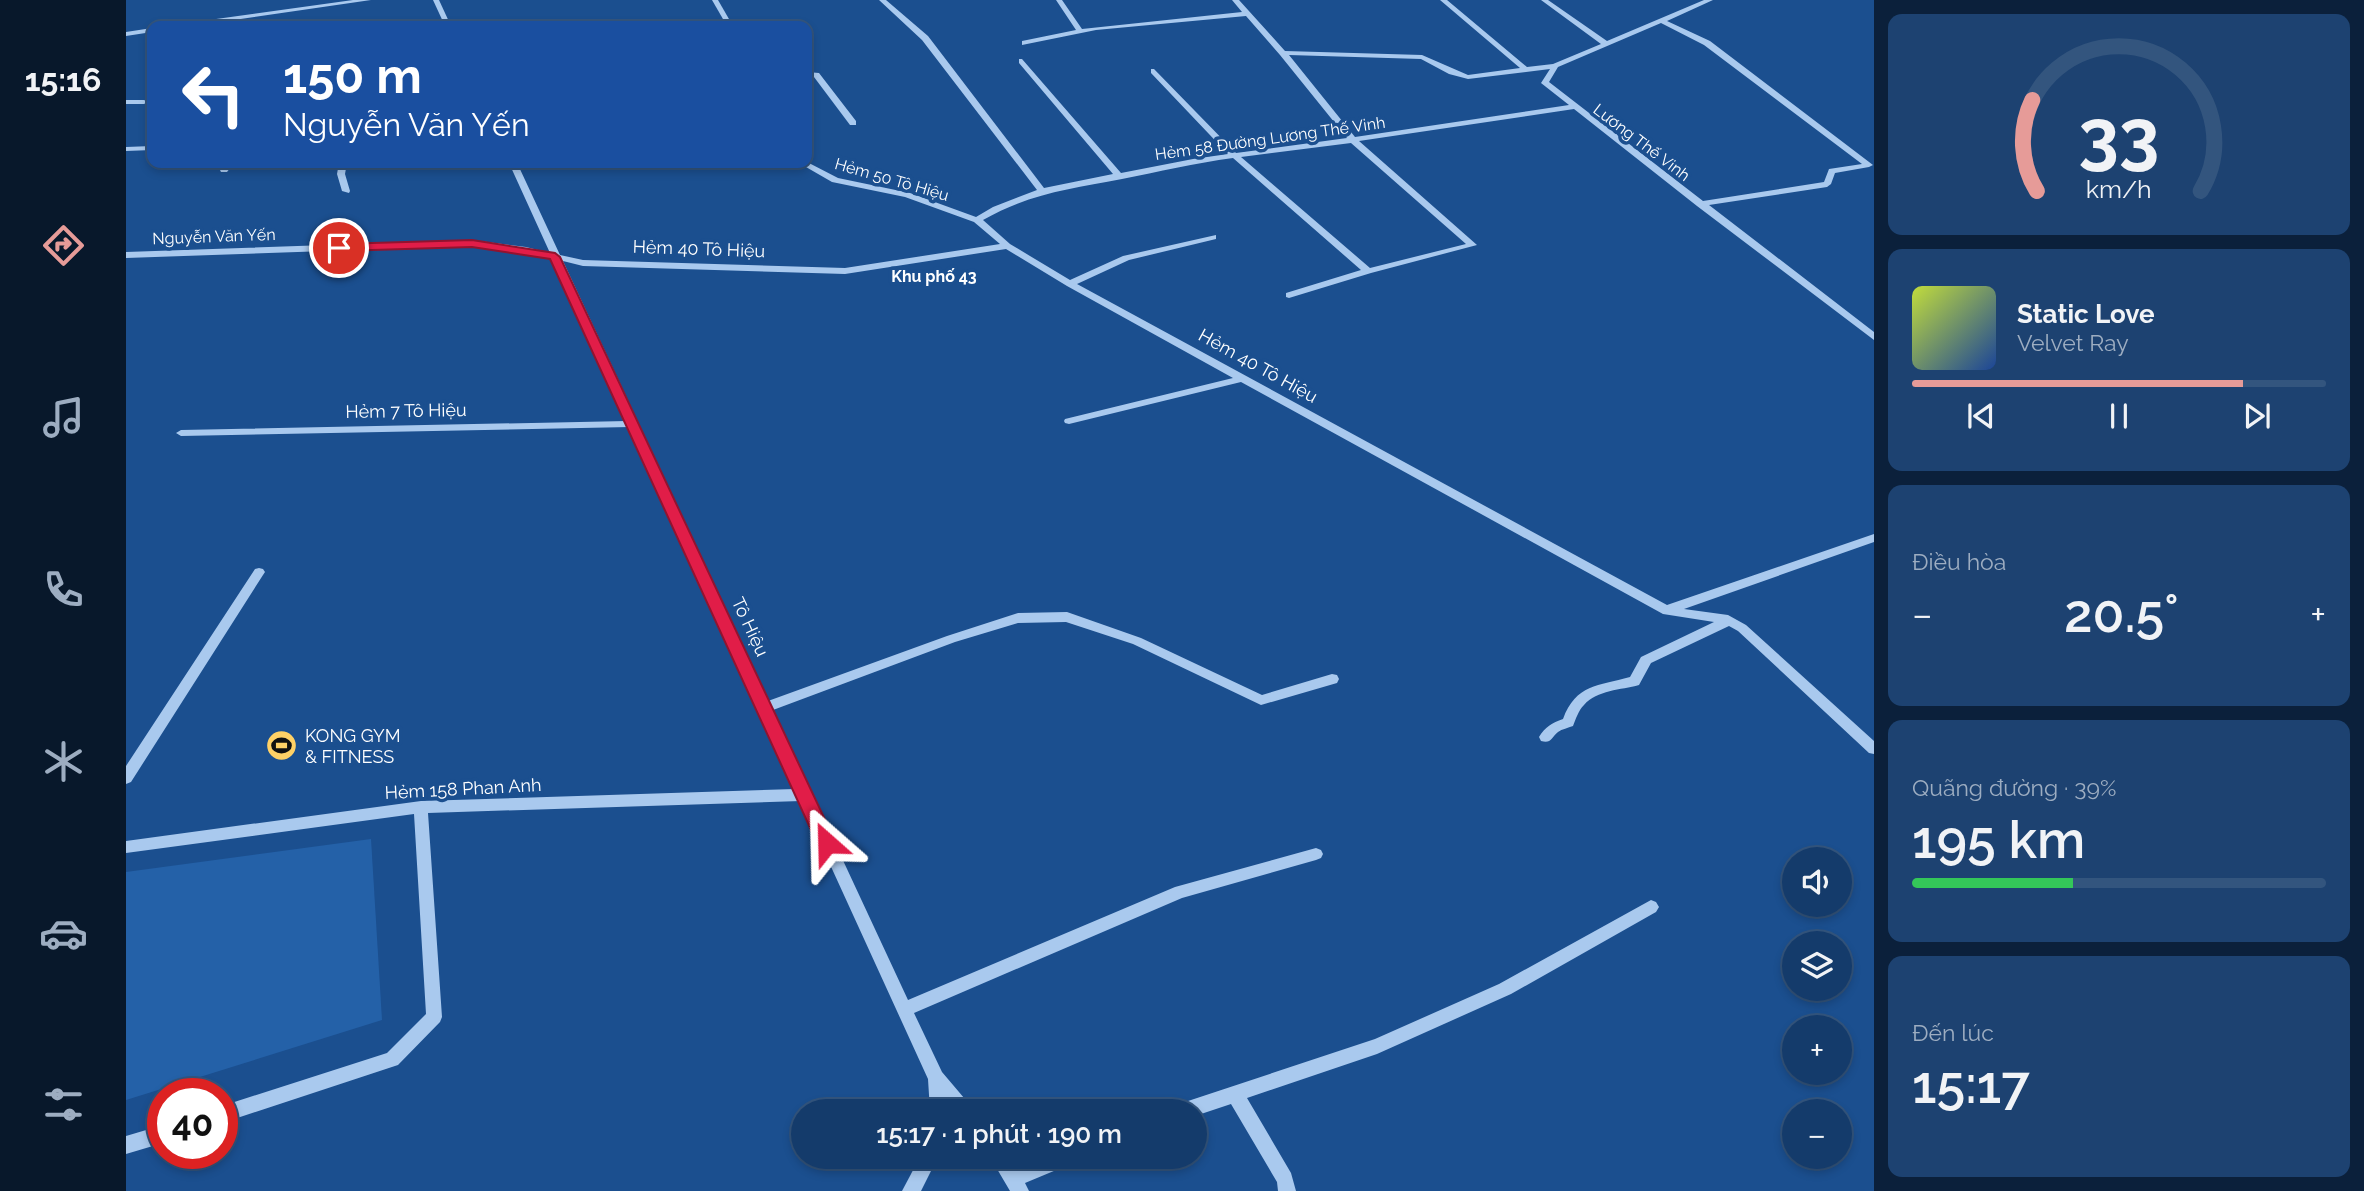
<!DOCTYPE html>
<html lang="vi">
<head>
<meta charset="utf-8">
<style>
  :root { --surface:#143b6b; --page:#1d4271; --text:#f1f3f6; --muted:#9dadc1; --line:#33557e; --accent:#e69b98 }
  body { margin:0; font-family:Raleway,sans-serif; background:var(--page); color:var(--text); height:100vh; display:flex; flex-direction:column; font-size:26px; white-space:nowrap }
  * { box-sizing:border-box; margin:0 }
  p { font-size:23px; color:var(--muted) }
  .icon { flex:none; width:38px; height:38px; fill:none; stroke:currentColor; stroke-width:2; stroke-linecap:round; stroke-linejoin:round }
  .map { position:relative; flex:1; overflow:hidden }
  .sheet { display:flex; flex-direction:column; gap:14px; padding:14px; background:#0b203b; width:490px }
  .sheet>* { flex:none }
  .guide { position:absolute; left:21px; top:21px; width:665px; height:147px; border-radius:14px; box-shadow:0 4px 10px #0003,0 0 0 2px var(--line); background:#1a4fa0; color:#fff; overflow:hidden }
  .controls { position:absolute; left:1656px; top:847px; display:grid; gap:14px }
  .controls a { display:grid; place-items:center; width:70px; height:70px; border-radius:50%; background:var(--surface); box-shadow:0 4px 10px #0003,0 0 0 2px var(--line); font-size:35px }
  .speed { position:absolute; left:21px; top:1078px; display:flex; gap:14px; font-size:35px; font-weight:700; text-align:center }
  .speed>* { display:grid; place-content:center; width:91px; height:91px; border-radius:50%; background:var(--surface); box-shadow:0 4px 10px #0003,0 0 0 2px var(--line); line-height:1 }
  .speed .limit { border:10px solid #d22; background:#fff; color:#111 }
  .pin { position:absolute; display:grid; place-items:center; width:60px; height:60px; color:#fff; margin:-30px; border:4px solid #fff; border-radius:50%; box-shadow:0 2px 7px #0007 }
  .me { position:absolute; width:77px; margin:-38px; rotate:335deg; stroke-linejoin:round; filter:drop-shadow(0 0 5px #0008) }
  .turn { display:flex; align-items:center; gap:24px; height:147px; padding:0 21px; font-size:32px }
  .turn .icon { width:91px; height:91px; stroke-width:2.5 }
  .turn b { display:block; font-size:49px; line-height:60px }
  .big { font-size:52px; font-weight:600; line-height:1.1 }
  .sheet .tile { flex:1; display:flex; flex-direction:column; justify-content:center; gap:10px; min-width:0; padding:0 24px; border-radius:14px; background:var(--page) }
  .sheet .dial { align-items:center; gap:0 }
  .dial svg { height:182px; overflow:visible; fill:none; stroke:var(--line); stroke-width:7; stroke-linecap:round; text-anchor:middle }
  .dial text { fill:var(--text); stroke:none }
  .song { display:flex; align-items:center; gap:21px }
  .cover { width:84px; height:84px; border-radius:10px; background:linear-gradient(135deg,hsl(70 70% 55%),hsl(220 70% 35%)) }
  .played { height:7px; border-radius:4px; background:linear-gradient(90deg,var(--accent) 80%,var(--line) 80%) }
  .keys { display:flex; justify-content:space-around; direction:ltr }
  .heat { display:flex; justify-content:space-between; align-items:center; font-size:38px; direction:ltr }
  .charge { height:10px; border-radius:5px; background:linear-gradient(90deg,#34c759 39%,var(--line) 0) }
  .trip { position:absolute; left:665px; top:1099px; width:416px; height:70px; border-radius:35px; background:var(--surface); box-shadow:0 4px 10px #0003,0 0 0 2px var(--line); font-weight:600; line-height:70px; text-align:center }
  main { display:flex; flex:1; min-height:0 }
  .tab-bar { display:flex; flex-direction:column; width:126px; justify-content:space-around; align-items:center; background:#08182b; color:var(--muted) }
  .tab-bar .icon { width:49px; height:49px }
  .tab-bar .on { color:var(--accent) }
  .tab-bar b { font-size:32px; color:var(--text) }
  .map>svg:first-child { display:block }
</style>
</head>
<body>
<main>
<nav class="tab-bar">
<b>15:16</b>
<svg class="icon on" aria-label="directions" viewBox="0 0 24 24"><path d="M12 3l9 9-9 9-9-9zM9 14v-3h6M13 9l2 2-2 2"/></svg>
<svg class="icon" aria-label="music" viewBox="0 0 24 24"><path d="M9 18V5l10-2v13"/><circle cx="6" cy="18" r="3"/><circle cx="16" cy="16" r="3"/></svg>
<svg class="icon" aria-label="phone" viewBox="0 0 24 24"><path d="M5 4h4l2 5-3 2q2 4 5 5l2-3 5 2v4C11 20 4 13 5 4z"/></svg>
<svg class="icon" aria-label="climate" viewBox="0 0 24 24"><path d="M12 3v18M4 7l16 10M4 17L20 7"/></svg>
<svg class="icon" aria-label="car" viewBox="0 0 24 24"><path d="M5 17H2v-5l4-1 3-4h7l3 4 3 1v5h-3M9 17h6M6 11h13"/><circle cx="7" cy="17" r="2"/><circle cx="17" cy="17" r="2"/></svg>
<svg class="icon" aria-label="filters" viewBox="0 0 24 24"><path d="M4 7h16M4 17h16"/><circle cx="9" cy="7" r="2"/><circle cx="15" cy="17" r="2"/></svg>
</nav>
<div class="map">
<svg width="1748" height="1191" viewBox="0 0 1748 1191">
  <rect width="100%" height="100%" fill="#1b4f8f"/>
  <polygon fill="#2461a8" points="245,839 256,1020 0,1100 0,872"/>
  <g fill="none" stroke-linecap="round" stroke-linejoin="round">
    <g fill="#a9c9ee" fill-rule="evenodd">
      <polygon points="227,0 245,0 67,26 51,26 54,24"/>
      <polygon points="307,0 313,0 325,26 319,26"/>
      <polygon points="586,0 592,0 607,26 601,26"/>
      <path d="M 753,0 L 760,0 L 802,36 L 918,188 L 987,174 L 893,63 L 893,59 L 896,59 L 995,173 L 1067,159 L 1102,154 L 1025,73 L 1025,69 L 1028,69 L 1110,153 L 1221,138 L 1154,55 L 1120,16 L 970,30 L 896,45 L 896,41 L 950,30 L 930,0 L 936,0 L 956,29 L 1116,12 L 1106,0 L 1113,0 L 1159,51 L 1296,55 L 1342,75 L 1394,68 L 1314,0 L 1321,0 L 1401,67 L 1427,64 L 1475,44 L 1415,0 L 1422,0 L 1481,41 L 1578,0 L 1587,0 L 1541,21 L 1584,41 L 1747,165 L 1743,167 L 1709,173 L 1705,184 L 1701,187 L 1583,205 L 1748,332 L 1748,340 L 1571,206 L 1448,109 L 1233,141 L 1351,245 L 1245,273 L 1163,298 L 1160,297 L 1160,293 L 1235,270 L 1107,158 C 1069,163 1032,172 996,179 C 944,189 905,193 857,220 L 884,244 L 944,280 L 997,256 L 1090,235 L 1090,239 L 1003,260 L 951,284 L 1541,605 L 1748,534 L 1748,542 L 1558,609 L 1602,615 L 1620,625 L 1748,741 L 1748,754 L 1743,753 L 1612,631 L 1603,626 L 1525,663 L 1513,685 C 1495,690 1471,690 1458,705 C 1452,711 1450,719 1447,726 C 1442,728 1436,729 1432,732 C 1425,738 1425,744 1415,741 L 1413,737 C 1419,727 1426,723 1437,719 C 1450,684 1472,686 1504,677 L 1515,657 L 1588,622 L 1537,614 L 1115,382 L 943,424 L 939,423 L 938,421 L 939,419 L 1107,378 L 941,286 L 880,249 L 719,274 L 457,266 L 437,261 L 642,701 L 821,636 L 892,613 L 941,612 L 1015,638 L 1136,695 L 1206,674 L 1211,675 L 1213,679 L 1211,683 L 1135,705 L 1007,644 L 940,622 L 892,623 L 829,642 L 647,710 L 782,1000 L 1049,887 L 1190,848 L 1195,850 L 1197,854 L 1195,858 L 1190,860 L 1056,898 L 788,1013 L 816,1072 L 844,1105 L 847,1111 L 827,1111 L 820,1103 L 820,1111 L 804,1111 L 802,1079 L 675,801 L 302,813 L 316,1017 L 314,1022 L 272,1065 L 96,1123 L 96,1106 L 261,1053 L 300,1014 L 288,814 L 0,853 L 0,841 L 295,801 L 669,789 L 504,427 L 55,436 L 50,433 L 55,430 L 501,421 L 427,259 L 400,253 L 346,246 L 0,258 L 0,252 L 346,240 L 400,247 L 424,253 L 383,163 L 428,163 L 424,165 L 393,167 L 434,255 L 457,260 L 719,268 L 874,244 L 848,222 L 779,197 L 706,182 L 673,163 L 681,162 L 712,178 L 784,193 L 850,217 L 867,207 L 911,190 L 796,40 ZM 1535,23 L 1578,45 L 1736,164 L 1703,169 L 1698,182 L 1577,201 L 1423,82 L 1432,67 ZM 1163,55 L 1295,59 L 1323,74 L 1342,79 L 1424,69 L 1415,83 L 1443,105 L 1229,137 ZM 1225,143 L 1340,244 L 1244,268 L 1115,157 Z"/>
      <polygon points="26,28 26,32 0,36 0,32"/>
      <polygon points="681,72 693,73 730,121 730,125 724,125 688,77 681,76"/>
      <polygon points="0,100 18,100 22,102 18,104 0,104"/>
      <polygon points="26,146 26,150 0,151 0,147"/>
      <polygon points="100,163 108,163 101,172 95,172 94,170"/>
      <polygon points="213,163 221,163 219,174 224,191 223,193 216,191 211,174"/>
      <polygon points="133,568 137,569 139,572 137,575 5,782 0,784 0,766 129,569"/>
      <polygon points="1525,900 1530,902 1533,907 1530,912 1385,994 1251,1054 1121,1098 1165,1173 1170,1191 1152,1191 1151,1182 1105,1104 1069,1116 1069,1111 1051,1111 1053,1105 1059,1102 1249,1039 1373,984"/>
      <polygon points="37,1125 37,1143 0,1154 0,1136"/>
      <polygon points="794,1157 812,1157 795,1191 776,1191"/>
      <polygon points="864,1157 883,1157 890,1169 920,1157 950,1157 947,1163 899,1183 903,1191 884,1191"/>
    </g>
  </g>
  <polygon fill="#e11d48" stroke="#92132f" stroke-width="2" points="346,240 429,253 434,257 710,843 707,849 701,851 694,849 691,843 424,259 346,247 213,251 207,248 213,244"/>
  <defs>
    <symbol id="stadium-disc" viewBox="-11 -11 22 22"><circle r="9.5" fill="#ffd166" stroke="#1b4f8f"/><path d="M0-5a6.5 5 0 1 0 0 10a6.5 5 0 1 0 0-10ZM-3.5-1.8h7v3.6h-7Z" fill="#111"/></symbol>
  </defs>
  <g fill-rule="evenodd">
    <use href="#stadium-disc" x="138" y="728" width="35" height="35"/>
  </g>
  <g text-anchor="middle" stroke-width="7" stroke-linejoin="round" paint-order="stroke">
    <g font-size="16" fill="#fff" stroke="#1b4f8f">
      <text transform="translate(1144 138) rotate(-8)" y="6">Hẻm 58 Đường Lương Thế Vinh</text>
      <text transform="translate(1516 142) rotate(37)" y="6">Lương Thế Vinh</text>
      <text transform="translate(766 179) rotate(16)" y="6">Hẻm 50 Tô Hiệu</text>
      <text transform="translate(88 236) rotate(-2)" y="6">Nguyễn Văn Yến</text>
    </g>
    <g font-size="16" font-weight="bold" fill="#fff" stroke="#1b4f8f">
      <text x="808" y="282">Khu phố 43</text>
    </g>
    <g font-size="18" fill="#fff" stroke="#1b4f8f">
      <text transform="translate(573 249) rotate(2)" y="6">Hẻm 40 Tô Hiệu</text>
      <text transform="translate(1132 366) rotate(29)" y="6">Hẻm 40 Tô Hiệu</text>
      <text transform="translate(280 411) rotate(-1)" y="6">Hẻm 7 Tô Hiệu</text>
      <text transform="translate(624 627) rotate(65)" y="6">Tô Hiệu</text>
      <text transform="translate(337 789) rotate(-3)" y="6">Hẻm 158 Phan Anh</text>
    </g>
    <g font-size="18" fill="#fff" stroke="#1b4f8f" text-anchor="start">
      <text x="179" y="742">KONG GYM<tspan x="179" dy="21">&amp; FITNESS</tspan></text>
    </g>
  </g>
</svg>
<div class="controls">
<a><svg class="icon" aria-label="sound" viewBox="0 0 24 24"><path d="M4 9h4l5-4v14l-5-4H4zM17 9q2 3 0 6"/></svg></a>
<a><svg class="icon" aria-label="layers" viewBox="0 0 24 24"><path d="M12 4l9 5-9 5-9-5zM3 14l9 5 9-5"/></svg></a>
<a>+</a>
<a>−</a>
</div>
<div class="speed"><div class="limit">40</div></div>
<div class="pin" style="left:213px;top:248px;background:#d93025"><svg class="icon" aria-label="arrive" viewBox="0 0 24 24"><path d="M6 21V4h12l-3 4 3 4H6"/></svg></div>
<svg class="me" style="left:701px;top:843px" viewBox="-20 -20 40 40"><path d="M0-17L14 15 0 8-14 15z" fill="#e11d48" stroke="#fff" stroke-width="4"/></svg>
<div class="trip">15:17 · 1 phút · 190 m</div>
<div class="guide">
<div class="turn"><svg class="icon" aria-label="left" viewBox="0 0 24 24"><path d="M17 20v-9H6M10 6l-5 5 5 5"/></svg><div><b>150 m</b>Nguyễn Văn Yến</div></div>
</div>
</div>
<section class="sheet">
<div class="tile dial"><svg viewBox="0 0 100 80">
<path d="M14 69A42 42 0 1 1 86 69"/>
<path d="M14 69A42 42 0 0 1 12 29" stroke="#e69b98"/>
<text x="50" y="56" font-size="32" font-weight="700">33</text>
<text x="50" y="72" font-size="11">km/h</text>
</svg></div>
<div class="tile">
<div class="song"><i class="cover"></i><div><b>Static Love</b><p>Velvet Ray</p></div></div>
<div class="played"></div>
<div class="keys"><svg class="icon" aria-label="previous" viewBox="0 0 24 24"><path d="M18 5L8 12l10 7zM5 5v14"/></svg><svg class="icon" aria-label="pause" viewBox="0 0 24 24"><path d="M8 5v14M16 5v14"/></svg><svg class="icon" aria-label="next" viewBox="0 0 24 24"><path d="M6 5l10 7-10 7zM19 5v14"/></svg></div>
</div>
<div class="tile"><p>Điều hòa</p>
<div class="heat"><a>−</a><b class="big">20.5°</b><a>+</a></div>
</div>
<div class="tile"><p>Quãng đường · 39%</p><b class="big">195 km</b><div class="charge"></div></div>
<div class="tile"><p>Đến lúc</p><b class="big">15:17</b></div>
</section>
</main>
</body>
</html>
